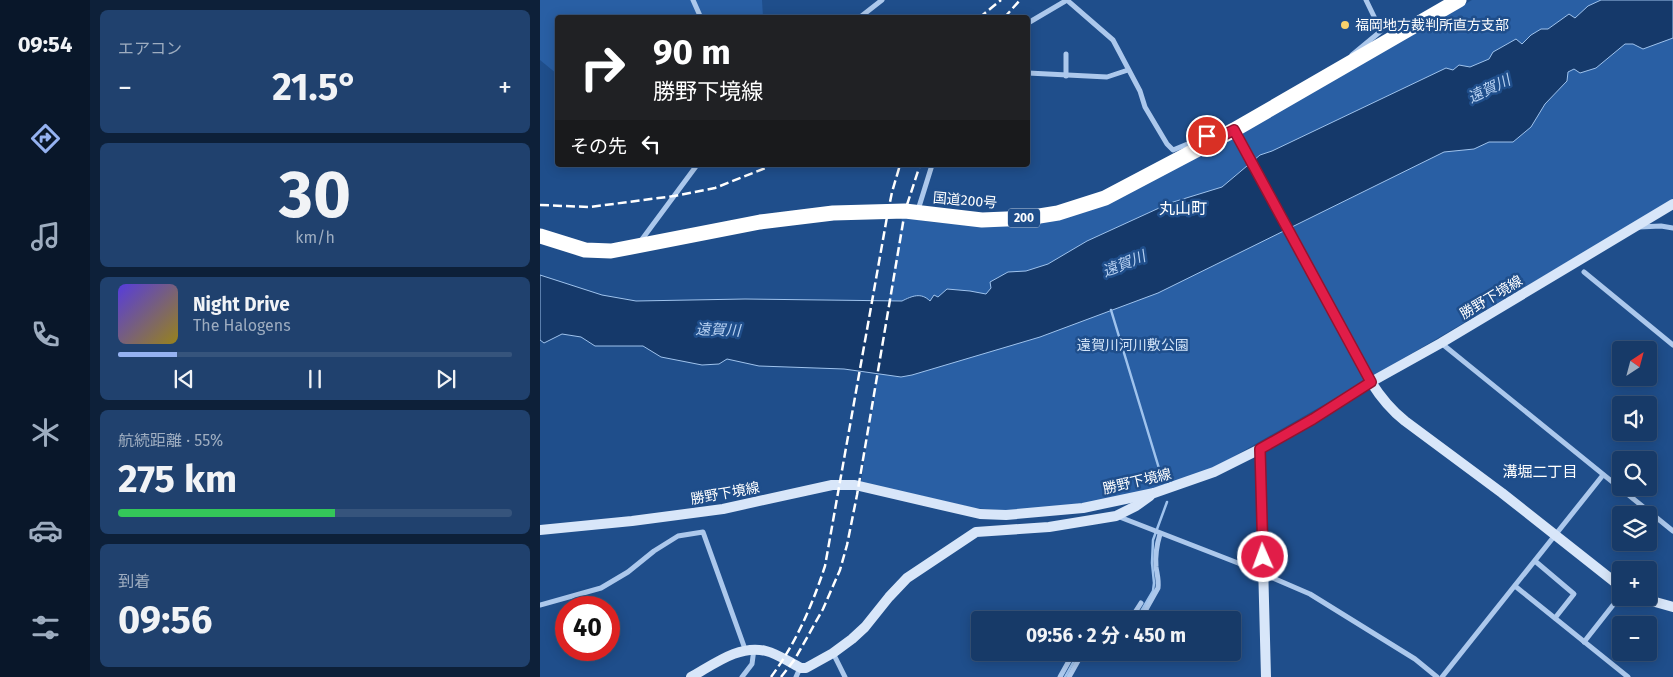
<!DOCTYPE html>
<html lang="ja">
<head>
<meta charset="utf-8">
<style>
  :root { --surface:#173a68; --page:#20416e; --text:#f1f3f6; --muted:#9eadc0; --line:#36547c; --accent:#95b2f1 }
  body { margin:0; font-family:"Fira Sans","Noto Sans JP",sans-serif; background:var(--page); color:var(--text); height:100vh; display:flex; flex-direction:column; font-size:19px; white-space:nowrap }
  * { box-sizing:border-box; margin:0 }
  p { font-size:16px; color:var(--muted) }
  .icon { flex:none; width:28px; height:28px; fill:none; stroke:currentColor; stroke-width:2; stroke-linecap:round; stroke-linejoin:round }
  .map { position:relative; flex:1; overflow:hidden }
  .details { display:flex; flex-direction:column; gap:10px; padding:10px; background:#0d2039; width:450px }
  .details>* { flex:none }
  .hud { position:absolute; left:15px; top:15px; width:475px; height:152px; border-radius:5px; box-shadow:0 2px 12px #0003,0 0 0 1px var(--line); background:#202124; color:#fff; overflow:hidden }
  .needle { width:32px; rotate:36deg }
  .buttons { position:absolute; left:1072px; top:341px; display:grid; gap:10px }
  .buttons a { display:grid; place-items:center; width:45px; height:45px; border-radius:5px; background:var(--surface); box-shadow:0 2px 12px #0003,0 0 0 1px var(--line); font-size:25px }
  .speed { position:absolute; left:15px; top:596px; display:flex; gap:10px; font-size:25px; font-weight:700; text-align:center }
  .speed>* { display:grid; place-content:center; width:65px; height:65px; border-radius:50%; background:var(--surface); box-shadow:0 2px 12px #0003,0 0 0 1px var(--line); line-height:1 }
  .speed .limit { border:8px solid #d22; background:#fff; color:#111 }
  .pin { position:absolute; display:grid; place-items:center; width:42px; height:42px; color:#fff; margin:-21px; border:2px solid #fff; border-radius:50%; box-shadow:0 1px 5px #0007 }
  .me { position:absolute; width:55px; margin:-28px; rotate:358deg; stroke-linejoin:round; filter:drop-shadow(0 0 4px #0008) }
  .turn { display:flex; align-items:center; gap:18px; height:105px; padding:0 15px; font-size:22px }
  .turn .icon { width:65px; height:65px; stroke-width:2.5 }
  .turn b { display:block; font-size:35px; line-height:42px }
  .then { display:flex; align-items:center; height:48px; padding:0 15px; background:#0003; gap:10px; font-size:19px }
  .big { font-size:38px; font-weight:700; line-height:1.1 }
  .details .widget { flex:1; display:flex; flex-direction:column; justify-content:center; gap:8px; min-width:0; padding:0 18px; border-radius:8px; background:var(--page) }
  .details .dial { align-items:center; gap:0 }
  .dial b { font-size:65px; line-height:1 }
  .song { display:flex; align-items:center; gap:15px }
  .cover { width:60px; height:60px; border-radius:8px; background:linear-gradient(135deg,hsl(250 70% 55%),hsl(50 70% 35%)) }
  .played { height:5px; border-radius:2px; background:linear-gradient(90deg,var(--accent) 15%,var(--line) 15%) }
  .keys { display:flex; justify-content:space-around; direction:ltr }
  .heat { display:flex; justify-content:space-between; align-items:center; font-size:28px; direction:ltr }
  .charge { height:8px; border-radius:4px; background:linear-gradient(90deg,#34c759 55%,var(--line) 0) }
  .trip { position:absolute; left:431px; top:611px; width:270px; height:50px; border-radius:5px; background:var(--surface); box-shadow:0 2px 12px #0003,0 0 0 1px var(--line); font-weight:700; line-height:50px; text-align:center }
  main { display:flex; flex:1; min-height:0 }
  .dock { display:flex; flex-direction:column; width:90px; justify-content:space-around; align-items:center; background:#09172a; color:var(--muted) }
  .dock .icon { width:35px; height:35px }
  .dock .current { color:var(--accent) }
  .dock b { font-size:22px; color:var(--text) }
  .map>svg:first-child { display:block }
</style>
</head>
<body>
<main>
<nav class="dock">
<b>09:54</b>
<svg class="icon current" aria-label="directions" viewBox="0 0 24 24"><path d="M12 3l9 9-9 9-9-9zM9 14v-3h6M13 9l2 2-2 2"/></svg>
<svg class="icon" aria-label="music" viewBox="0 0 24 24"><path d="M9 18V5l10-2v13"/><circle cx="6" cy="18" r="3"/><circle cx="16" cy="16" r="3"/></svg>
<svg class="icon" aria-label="phone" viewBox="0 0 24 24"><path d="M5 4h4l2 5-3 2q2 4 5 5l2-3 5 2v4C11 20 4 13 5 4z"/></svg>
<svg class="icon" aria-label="climate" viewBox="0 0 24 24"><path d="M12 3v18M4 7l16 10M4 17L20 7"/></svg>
<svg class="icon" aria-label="car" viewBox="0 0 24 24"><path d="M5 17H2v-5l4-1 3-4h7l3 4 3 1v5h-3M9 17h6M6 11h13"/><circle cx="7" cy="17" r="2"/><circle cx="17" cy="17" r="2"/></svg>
<svg class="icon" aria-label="filters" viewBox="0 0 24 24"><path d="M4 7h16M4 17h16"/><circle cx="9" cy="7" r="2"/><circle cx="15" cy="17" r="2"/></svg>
</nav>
<section class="details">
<div class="widget"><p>エアコン</p>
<div class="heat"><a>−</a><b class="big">21.5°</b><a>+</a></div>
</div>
<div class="widget dial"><b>30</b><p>km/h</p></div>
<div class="widget">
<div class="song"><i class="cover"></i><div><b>Night Drive</b><p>The Halogens</p></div></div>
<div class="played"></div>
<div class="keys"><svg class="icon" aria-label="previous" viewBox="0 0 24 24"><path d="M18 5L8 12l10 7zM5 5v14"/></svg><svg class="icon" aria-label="pause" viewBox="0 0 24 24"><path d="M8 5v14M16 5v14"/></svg><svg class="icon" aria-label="next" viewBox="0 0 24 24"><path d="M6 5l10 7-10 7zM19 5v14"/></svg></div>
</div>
<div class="widget"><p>航続距離 · 55%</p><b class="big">275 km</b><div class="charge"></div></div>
<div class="widget"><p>到着</p><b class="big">09:56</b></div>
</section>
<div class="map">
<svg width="1133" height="677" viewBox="0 0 1133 677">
  <rect width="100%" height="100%" fill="#1f4e8b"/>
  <g fill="#295fa4">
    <polygon points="0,0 222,0 223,17 18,18 17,74 0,60"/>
    <polygon points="932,0 1133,0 1133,200 813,388 672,469 629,485 540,505 468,511 434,508 321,482 362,217 392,222 438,226 488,223 703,131"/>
  </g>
  <path fill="#15396a" stroke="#9fc3ed" d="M 1061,0 L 1133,0 L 1133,38 L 1103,49 L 1093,44 L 1085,44 L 1056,68 L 1040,73 L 1034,69 L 1028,72 L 1027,81 L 1005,104 L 991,127 L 973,142 L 949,142 L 934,149 L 904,152 L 618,293 L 500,337 L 372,375 L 361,377 L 304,369 L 219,366 L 187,359 L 179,364 L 162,365 L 121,357 L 103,346 L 55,346 L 41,337 L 22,334 L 4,343 L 0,340 L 0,275 L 62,295 L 96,301 L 205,299 L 362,301 C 372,296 381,292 390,301 L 394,295 L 398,297 L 407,289 L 430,291 L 446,294 L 451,288 L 450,282 L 468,272 L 486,271 L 508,264 L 547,241 L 630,203 L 682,187 L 720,155 L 732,151 L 906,68 L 913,70 L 919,65 L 930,67 L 949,59 L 953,52 L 976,39 L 982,44 L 991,35 L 1001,29 L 1008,29 L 1029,14 L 1035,18 L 1048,6 Z"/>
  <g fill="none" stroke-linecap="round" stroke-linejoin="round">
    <g stroke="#9fc3ed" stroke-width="2.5">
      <polyline points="571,310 621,475"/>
      <polyline points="596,620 613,591 614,583 612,563 613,540 627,502"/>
      <polyline points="525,677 539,652"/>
    </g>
    <g stroke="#acc8ec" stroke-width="5">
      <polyline points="153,0 161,18"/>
      <polyline points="527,0 573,40 600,91 605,107 627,144 633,150 667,136"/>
      <polyline points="319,18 342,0"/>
      <polyline points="488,23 527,0"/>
      <polyline points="812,55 841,31 826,0"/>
      <polyline points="488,73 567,77 588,70"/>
      <polyline points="526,76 526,54"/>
      <polyline points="378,210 392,165"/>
      <polyline points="1099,227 1121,226 1133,228"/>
      <polyline points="100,242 157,165"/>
      <polyline points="1044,272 1133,345"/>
      <polyline points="901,343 1133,531"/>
      <polyline points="577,516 698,563 770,594 875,659 897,677"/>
      <polyline points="995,561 1034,594 1015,618"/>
      <polyline points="975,586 1088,677"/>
      <polyline points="0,605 61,588 88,572 114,551 138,536 163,532 205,649"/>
      <polyline points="588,620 592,617 601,603"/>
      <path d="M 600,620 L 618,588 C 619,580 617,574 616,567 C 615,556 617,544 620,534"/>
      <polyline points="1044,642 1081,595"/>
      <polyline points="293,653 305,677"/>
      <polyline points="202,677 212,664 214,649"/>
      <polyline points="256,677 260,668"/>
      <polyline points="520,677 534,652"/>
      <polyline points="529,677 543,652"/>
      <polyline points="902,677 1063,475"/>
    </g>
    <g stroke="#d8e6f9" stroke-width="10">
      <path d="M 694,130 L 831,382 C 841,398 851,410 865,421 L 962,493 L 1081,587"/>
      <polyline points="720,449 726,677"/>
      <polyline points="0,530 92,521 183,509 292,485 315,485 440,514 466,515 543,508 614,493 674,472 720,449 773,419 831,382 901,343 1133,204"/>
      <polyline points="1101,598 1133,607"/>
      <path d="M 151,677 C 173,665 199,644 226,651 C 238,654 249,662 261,668 L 266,668 L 293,653 L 312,639 L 325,627 L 349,597 L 367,578 L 436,532 L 509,527 L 576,516 L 596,506 L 610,496"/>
    </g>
    <polyline stroke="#fff" stroke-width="15" points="0,236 45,250 71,251 220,222 293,213 365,211 442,220 487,218 518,213 565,198 694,130 919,0"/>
    <g stroke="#fff" stroke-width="2.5" stroke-dasharray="9 4" stroke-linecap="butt">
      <polyline points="439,18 461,0"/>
      <polyline points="464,18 480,0"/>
      <polyline points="0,205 50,207 134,196 175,188 233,165"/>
      <path d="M 231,677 C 256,643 272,606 285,566 L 347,217 L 352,192 L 360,165"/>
      <polyline points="241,677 255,659 283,609 300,570 307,545 317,495 365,211 380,165"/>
    </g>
  </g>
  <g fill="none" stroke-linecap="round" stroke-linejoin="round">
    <defs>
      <polyline id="route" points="667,136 672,136 676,139 694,130 831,382 773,419 720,449 723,557"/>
    </defs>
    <use href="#route" stroke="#92132f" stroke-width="12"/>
    <use href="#route" stroke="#e11d48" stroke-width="9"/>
  </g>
  <circle fill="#f9d26c" stroke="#1f4e8b" stroke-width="2" cx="805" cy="25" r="5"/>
  <g text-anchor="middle" stroke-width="5" stroke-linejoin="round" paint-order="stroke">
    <rect fill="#1f4e8b" stroke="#bccadc" stroke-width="1" x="468" y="208.5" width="32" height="19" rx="4"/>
    <g font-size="12" font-weight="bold" fill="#fff">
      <text x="484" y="222">200</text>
    </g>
    <g font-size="14" fill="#fff" stroke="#1f4e8b" text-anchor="start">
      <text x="815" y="30">福岡地方裁判所直方支部</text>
    </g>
    <g font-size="14" fill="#fff" stroke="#1f4e8b">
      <text transform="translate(425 200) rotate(5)" y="5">国道200号</text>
      <text transform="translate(951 297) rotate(-31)" y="5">勝野下境線</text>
      <text transform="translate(597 481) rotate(-13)" y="5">勝野下境線</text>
      <text transform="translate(185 493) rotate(-10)" y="5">勝野下境線</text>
    </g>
    <g font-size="14" fill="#d1e3f8" stroke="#1f4e8b">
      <text x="593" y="350">遠賀川河川敷公園</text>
    </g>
    <g font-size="15" font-style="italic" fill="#b8d2f3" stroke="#1f4e8b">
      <text transform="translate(949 89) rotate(-26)" y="5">遠賀川</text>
      <text transform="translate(584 264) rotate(-22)" y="5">遠賀川</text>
      <text transform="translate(178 330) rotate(2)" y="5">遠賀川</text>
    </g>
    <g font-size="15" fill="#fff" stroke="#1f4e8b">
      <text x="1000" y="477">溝堀二丁目</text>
    </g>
    <g font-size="16" fill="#fff" stroke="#1f4e8b">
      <text x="643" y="214">丸山町</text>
    </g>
  </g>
</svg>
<div class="buttons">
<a><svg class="needle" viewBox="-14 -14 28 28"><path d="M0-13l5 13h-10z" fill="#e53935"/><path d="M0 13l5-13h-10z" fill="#9eadc0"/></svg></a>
<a><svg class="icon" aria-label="sound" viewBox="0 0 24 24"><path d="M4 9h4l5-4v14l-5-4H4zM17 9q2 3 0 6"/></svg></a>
<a><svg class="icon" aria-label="search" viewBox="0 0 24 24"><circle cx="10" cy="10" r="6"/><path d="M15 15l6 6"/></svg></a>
<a><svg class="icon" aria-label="layers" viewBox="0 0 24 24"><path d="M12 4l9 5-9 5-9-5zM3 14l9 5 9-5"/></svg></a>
<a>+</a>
<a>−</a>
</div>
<div class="speed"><div class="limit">40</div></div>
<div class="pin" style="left:667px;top:136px;background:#d93025"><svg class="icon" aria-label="arrive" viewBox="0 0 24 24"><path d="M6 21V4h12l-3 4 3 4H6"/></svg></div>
<svg class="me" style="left:723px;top:557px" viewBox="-20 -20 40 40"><circle r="17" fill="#e11d48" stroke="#fff" stroke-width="3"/><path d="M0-11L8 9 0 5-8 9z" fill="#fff"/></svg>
<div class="trip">09:56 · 2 分 · 450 m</div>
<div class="hud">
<div class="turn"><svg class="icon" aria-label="right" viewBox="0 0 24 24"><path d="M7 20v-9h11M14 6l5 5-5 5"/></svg><div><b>90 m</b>勝野下境線</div></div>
<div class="then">その先<svg class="icon" aria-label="left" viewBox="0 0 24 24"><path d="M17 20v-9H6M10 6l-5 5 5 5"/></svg></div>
</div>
</div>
</main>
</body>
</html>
